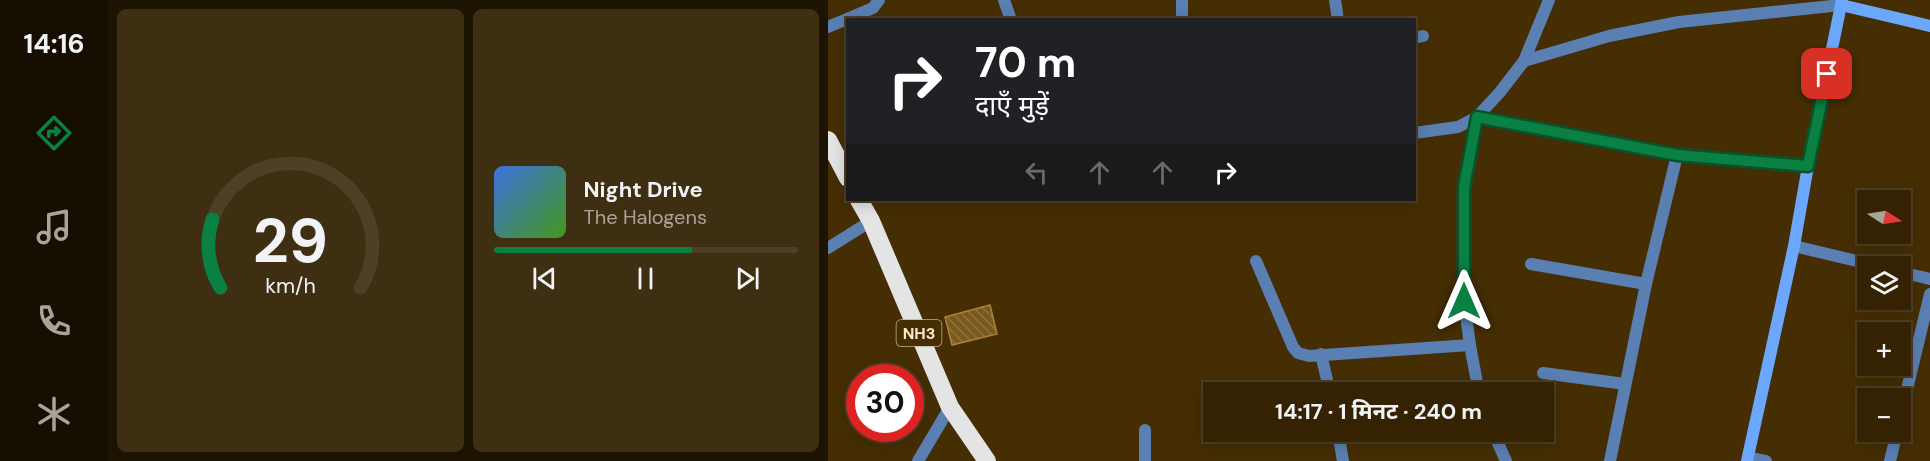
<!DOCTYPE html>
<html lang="hi">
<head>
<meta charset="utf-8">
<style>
  :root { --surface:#342203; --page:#3f2f12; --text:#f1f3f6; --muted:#a9a49a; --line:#4e3f25; --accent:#0b8043 }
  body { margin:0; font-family:"DM Sans","Noto Sans Devanagari",sans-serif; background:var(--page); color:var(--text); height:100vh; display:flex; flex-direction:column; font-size:22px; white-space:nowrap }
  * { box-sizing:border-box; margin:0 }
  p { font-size:20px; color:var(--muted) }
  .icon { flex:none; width:33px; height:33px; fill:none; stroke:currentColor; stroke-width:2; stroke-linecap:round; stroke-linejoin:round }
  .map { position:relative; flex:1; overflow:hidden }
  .sheet { display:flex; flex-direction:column; gap:9px; padding:9px; background:#1d1302; width:720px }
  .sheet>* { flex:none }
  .hud { position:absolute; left:18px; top:18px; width:570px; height:183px; border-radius:0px; box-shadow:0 3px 15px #0003,0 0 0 2px var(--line); background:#202124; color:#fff; overflow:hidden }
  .needle { width:39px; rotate:102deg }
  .buttons { position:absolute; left:1029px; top:190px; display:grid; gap:12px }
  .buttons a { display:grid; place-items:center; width:54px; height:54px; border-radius:0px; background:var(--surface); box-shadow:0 3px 15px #0003,0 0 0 2px var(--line); font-size:30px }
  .speed { position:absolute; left:18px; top:364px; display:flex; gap:12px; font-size:30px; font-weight:700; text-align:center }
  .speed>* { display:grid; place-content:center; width:78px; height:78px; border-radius:50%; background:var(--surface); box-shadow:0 3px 15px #0003,0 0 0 2px var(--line); line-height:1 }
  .speed .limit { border:9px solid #d22; background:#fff; color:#111 }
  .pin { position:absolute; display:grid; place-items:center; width:51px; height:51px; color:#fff; margin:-26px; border-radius:12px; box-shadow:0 3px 9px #0006 }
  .me { position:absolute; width:66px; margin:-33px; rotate:0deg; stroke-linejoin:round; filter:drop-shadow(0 0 4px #0008) }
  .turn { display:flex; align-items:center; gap:21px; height:126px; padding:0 30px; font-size:27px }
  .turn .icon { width:78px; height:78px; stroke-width:2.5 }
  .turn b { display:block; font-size:42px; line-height:51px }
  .lanes { display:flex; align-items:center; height:57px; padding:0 30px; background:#0003; justify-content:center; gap:30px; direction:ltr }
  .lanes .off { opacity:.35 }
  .sheet .widget { flex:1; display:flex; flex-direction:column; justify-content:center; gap:9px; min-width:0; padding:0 21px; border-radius:9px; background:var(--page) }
  .sheet .dial { align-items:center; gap:0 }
  .dial svg { height:156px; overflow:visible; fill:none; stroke:var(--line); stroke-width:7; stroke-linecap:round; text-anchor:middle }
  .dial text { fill:var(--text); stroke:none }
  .song { display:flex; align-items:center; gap:18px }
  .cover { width:72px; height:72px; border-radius:9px; background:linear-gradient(135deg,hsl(220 70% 55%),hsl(100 70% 35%)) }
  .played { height:6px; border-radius:3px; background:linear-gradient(90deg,var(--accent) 65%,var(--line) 65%) }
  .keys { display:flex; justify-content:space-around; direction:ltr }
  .sheet .tiles { flex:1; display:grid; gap:9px; grid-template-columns:repeat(2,1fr) }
  .trip { position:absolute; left:375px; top:382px; width:351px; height:60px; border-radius:0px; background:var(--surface); box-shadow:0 3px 15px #0003,0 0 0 2px var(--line); font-weight:700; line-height:60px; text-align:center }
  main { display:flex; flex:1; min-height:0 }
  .menu { display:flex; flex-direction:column; width:108px; justify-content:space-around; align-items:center; background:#150e01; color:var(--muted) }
  .menu .icon { width:42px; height:42px }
  .menu .active { color:var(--accent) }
  .menu b { font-size:27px; color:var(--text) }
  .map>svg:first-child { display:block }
</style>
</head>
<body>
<main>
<nav class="menu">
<b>14:16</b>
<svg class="icon active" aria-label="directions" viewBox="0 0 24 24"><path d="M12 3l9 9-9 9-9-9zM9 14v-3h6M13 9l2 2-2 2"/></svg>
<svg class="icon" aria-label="music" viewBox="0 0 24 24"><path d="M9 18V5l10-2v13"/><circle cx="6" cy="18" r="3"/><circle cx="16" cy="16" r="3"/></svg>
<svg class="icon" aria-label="phone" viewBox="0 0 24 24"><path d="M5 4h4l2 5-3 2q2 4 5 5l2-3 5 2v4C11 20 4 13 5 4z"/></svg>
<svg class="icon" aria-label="climate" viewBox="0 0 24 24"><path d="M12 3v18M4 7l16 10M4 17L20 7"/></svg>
</nav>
<section class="sheet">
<div class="tiles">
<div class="widget dial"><svg viewBox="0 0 100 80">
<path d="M14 69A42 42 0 1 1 86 69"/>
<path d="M14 69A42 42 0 0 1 10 34" stroke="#0b8043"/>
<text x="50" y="56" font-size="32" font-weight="700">29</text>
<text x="50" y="72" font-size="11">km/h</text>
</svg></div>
<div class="widget">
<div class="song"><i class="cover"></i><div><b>Night Drive</b><p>The Halogens</p></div></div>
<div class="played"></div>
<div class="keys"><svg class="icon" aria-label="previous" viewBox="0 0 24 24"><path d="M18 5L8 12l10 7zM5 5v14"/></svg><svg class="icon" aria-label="pause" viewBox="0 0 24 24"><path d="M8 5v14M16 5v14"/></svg><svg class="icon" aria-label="next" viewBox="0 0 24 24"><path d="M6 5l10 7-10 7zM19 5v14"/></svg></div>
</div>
</div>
</section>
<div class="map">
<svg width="1102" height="461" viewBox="0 0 1102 461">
  <defs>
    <pattern id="building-back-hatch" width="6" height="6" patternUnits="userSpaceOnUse" patternTransform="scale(1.5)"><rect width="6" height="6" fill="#7b591e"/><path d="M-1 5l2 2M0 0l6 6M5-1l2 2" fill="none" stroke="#8f713e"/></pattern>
  </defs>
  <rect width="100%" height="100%" fill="#452e04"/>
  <polygon fill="url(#building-back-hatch)" stroke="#ae8239" stroke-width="1.5" points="162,305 169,334 124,345 117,317"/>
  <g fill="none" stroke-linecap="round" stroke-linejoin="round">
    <g stroke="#597fb3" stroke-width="12">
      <polyline points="176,0 183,20"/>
      <polyline points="354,0 354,20"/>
      <polyline points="507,0 510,20"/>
      <polyline points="721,0 696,61 781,36 851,22 1013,5"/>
      <polyline points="0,27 45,8 51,0"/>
      <polyline points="586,38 595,36"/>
      <polyline points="586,133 630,127 649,117 849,155 980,166"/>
      <polyline points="966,246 1054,267"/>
      <polyline points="0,248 43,221"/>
      <polyline points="428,261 465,347 470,353 481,356 642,345"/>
      <polyline points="703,264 818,284"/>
      <polyline points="1072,272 1102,279"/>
      <polyline points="493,354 502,393"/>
      <polyline points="715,373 797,384"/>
      <polyline points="651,393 642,345 636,301 637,187 649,117 672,92 696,61"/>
      <polyline points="1072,418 1102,294"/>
      <polyline points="510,432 515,461"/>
      <polyline points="665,432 678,461"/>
      <polyline points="920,457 938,461"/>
      <polyline points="90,461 122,407"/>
      <polyline points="317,461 317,430"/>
      <polyline points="782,461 818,284 849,155"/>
      <polyline points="1062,461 1069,432"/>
    </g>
    <g stroke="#6ba8fd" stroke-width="12">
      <polyline points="1013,5 1102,26"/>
      <polyline points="919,461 966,246 980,166 1014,0"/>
    </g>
    <g stroke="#e4e4e4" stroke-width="18">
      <polyline points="0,140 20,178"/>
      <polyline points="31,200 43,221 122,407 159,461"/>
    </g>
  </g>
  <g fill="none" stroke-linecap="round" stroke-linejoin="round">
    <defs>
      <polyline id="route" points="636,301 636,187 649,117 849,155 980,166 999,74"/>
    </defs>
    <use href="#route" stroke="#07532c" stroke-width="15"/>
    <use href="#route" stroke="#0b8043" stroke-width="10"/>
  </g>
  <g text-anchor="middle" stroke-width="6" stroke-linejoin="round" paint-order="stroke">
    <rect fill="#452e04" stroke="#c5b191" stroke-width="1.5" x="68.5" y="320" width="45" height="26" rx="4.5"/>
    <g font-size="16" font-weight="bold" fill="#fce9cd">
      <text x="91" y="339">NH3</text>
    </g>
  </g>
</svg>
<div class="buttons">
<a><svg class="needle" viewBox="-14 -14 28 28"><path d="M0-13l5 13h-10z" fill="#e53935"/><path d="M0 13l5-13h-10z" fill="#a9a49a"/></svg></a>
<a><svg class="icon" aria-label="layers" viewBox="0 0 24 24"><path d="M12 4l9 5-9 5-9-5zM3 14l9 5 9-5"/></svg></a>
<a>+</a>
<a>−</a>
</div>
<div class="speed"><div class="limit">30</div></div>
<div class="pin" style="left:999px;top:74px;background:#d93025"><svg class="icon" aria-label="arrive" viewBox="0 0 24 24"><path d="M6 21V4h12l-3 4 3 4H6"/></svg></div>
<svg class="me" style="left:636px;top:301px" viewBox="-20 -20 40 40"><path d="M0-17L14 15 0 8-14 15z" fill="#0b8043" stroke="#fff" stroke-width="4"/></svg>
<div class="trip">14:17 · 1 मिनट · 240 m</div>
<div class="hud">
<div class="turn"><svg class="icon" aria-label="right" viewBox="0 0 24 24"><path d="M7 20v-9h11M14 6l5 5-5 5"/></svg><div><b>70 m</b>दाएँ मुड़ें</div></div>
<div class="lanes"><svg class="icon off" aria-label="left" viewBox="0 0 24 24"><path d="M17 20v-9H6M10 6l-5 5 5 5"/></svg><svg class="icon off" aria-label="ahead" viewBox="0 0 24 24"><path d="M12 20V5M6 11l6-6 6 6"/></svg><svg class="icon off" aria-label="ahead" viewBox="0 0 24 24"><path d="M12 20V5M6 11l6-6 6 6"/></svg><svg class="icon" aria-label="right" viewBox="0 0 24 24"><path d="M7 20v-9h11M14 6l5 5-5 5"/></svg></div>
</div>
</div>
</main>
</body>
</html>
